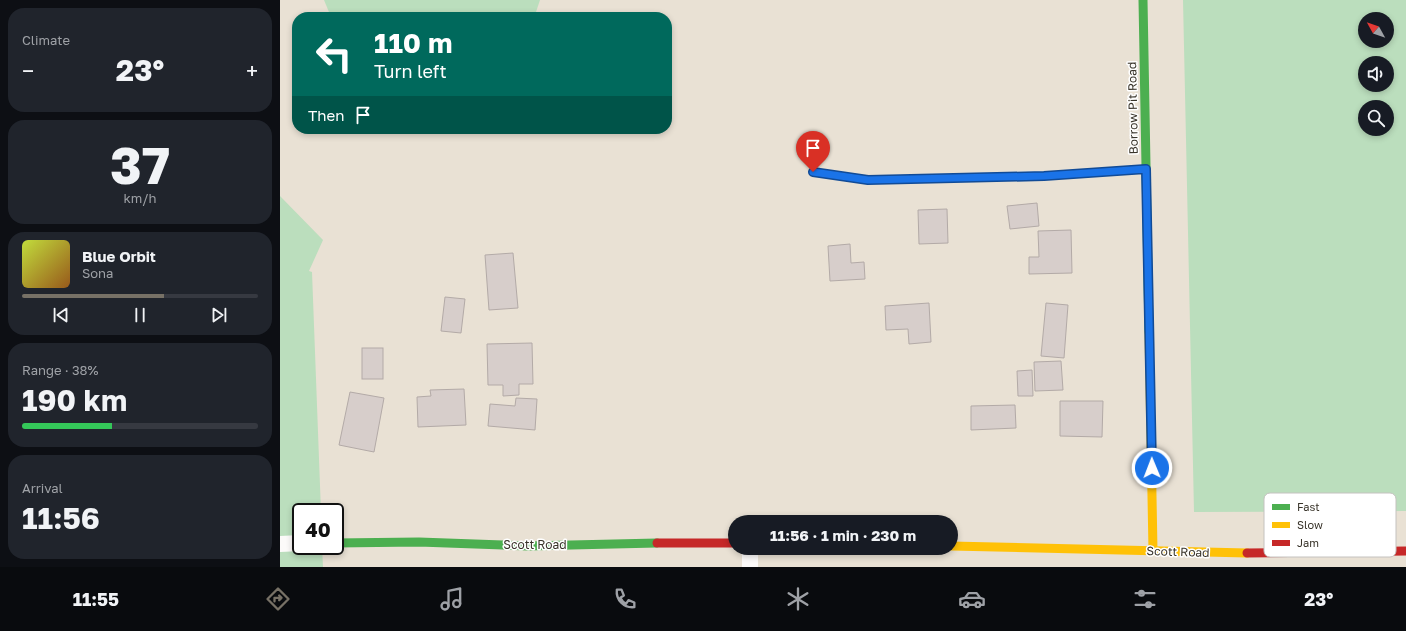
<!DOCTYPE html>
<html lang="en">
<head>
<meta charset="utf-8">
<style>
  :root { --surface:#171b24; --page:#20242c; --text:#f1f3f6; --muted:#9ea1a6; --line:#363941; --accent:#777166 }
  body { margin:0; font-family:"Golos Text",sans-serif; background:var(--page); color:var(--text); height:100vh; display:flex; flex-direction:column; font-size:15px; white-space:nowrap }
  * { box-sizing:border-box; margin:0 }
  p { font-size:13px; color:var(--muted) }
  .icon { flex:none; width:22px; height:22px; fill:none; stroke:currentColor; stroke-width:2; stroke-linecap:round; stroke-linejoin:round }
  .map { position:relative; flex:1; overflow:hidden }
  .sheet { display:flex; flex-direction:column; gap:8px; padding:8px; background:#0d0f14; width:280px }
  .sheet>* { flex:none }
  .hud { position:absolute; left:12px; top:12px; width:380px; height:122px; border-radius:16px; box-shadow:0 2px 6px #0003; background:#00695c; color:#fff; overflow:hidden }
  .needle { width:26px; rotate:310deg }
  .tools { position:absolute; left:1078px; top:12px; display:grid; gap:8px }
  .tools a { display:grid; place-items:center; width:36px; height:36px; border-radius:50%; background:var(--surface); box-shadow:0 2px 6px #0003; font-size:20px }
  .speed { position:absolute; left:12px; top:503px; display:flex; gap:8px; font-size:20px; font-weight:700; text-align:center }
  .speed>* { display:grid; place-content:center; width:52px; height:52px; border-radius:50%; background:var(--surface); box-shadow:0 2px 6px #0003; line-height:1 }
  .speed .limit { border:2px solid #111; border-radius:6px; background:#fff; color:#111 }
  .pin { position:absolute; display:grid; place-items:center; width:34px; height:34px; color:#fff; margin:-41px -17px; border-radius:50% 50% 50% 0; rotate:-45deg; box-shadow:0 0 4px #0007 }
  .pin .icon { rotate:45deg }
  .me { position:absolute; width:44px; margin:-22px; rotate:359deg; stroke-linejoin:round; filter:drop-shadow(0 0 3px #0008) }
  .turn { display:flex; align-items:center; gap:14px; height:84px; padding:0 16px; font-size:18px }
  .turn .icon { width:52px; height:52px; stroke-width:2.5 }
  .turn b { display:block; font-size:28px; line-height:34px }
  .then { display:flex; align-items:center; height:38px; padding:0 16px; background:#0003; gap:8px; font-size:15px }
  .big { font-size:30px; font-weight:700; line-height:1.1 }
  .sheet .widget { flex:1; display:flex; flex-direction:column; justify-content:center; gap:6px; min-width:0; padding:0 14px; border-radius:16px; background:var(--page) }
  .sheet .dial { align-items:center; gap:0 }
  .dial b { font-size:52px; line-height:1 }
  .song { display:flex; align-items:center; gap:12px }
  .cover { width:48px; height:48px; border-radius:6px; background:linear-gradient(135deg,hsl(70 70% 55%),hsl(30 70% 35%)) }
  .played { height:4px; border-radius:2px; background:linear-gradient(90deg,var(--accent) 60%,var(--line) 60%) }
  .keys { display:flex; justify-content:space-around; direction:ltr }
  .heat { display:flex; justify-content:space-between; align-items:center; font-size:22px; direction:ltr }
  .charge { height:6px; border-radius:3px; background:linear-gradient(90deg,#34c759 38%,var(--line) 0) }
  .trip { position:absolute; left:448px; top:515px; width:230px; height:40px; border-radius:20px; background:var(--surface); box-shadow:0 2px 6px #0003; font-weight:700; line-height:40px; text-align:center }
  .dock { display:flex; height:64px; justify-content:space-around; align-items:center; background:#090b0e; color:var(--muted) }
  .dock .icon { width:28px; height:28px }
  .dock .current { color:var(--accent) }
  .dock b { font-size:18px; color:var(--text) }
  main { display:flex; flex:1; min-height:0 }
  .map>svg:first-child { display:block }
</style>
</head>
<body>
<main>
<section class="sheet">
<div class="widget"><p>Climate</p>
<div class="heat"><a>−</a><b class="big">23°</b><a>+</a></div>
</div>
<div class="widget dial"><b>37</b><p>km/h</p></div>
<div class="widget">
<div class="song"><i class="cover"></i><div><b>Blue Orbit</b><p>Sona</p></div></div>
<div class="played"></div>
<div class="keys"><svg class="icon" aria-label="previous" viewBox="0 0 24 24"><path d="M18 5L8 12l10 7zM5 5v14"/></svg><svg class="icon" aria-label="pause" viewBox="0 0 24 24"><path d="M8 5v14M16 5v14"/></svg><svg class="icon" aria-label="next" viewBox="0 0 24 24"><path d="M6 5l10 7-10 7zM19 5v14"/></svg></div>
</div>
<div class="widget"><p>Range · 38%</p><b class="big">190 km</b><div class="charge"></div></div>
<div class="widget"><p>Arrival</p><b class="big">11:56</b></div>
</section>
<div class="map">
<svg width="1126" height="567" viewBox="0 0 1126 567">
  <rect width="100%" height="100%" fill="#e9e1d4"/>
  <g fill="#bbdebd" fill-rule="evenodd">
    <polygon points="44,0 260,0 255,15 242,17 51,17"/>
    <path d="M 903,0 L 1126,0 L 1126,511 L 914,512 ZM 1085,19 L 1107,19 L 1107,41 L 1085,41 ZM 1085,63 L 1107,63 L 1107,85 L 1085,85 ZM 1085,107 L 1107,107 L 1107,129 L 1085,129 Z"/>
    <polygon points="0,196 43,240 29,271 32,272 41,512 21,512 21,546 42,546 43,567 0,567"/>
  </g>
  <g fill="#d7cecb" stroke="#b3aaa7">
    <polygon points="757,203 759,226 730,229 727,206"/>
    <polygon points="667,209 668,243 639,244 638,210"/>
    <polygon points="791,230 792,273 749,274 749,257 759,257 758,231"/>
    <polygon points="570,244 571,263 584,262 585,279 550,281 548,246"/>
    <polygon points="233,253 238,308 209,310 205,255"/>
    <polygon points="165,297 185,299 181,333 161,331"/>
    <polygon points="649,303 651,342 629,344 628,329 606,330 605,306"/>
    <polygon points="766,303 788,305 784,358 761,356"/>
    <polygon points="252,343 253,384 239,384 239,395 223,396 223,385 208,385 207,344"/>
    <rect x="82" y="348" width="21" height="31"/>
    <polygon points="781,361 783,390 755,391 754,362"/>
    <polygon points="752,370 753,396 738,396 737,371"/>
    <polygon points="184,389 186,425 138,427 137,397 151,396 150,390"/>
    <polygon points="70,392 104,398 94,452 59,445"/>
    <polygon points="236,398 257,399 255,430 208,426 210,404 235,406"/>
    <polygon points="780,401 823,401 822,437 780,436"/>
    <polygon points="735,405 736,428 691,430 691,406"/>
  </g>
  <g fill="none" stroke-linecap="round" stroke-linejoin="round">
    <polyline stroke="#fcfaf9" stroke-width="8" points="533,172 588,180 764,176 866,169"/>
    <g stroke="#fcfaf9" stroke-width="16">
      <polyline points="0,544 21,543"/>
      <polyline points="470,548 470,567"/>
    </g>
    <g stroke="#4caf50" stroke-width="9">
      <polyline points="863,0 869,332"/>
      <polyline points="55,543 139,542 248,546 377,543"/>
    </g>
    <g stroke="#ffc107" stroke-width="9">
      <polyline points="869,332 873,551"/>
      <polyline points="671,546 967,553"/>
    </g>
    <g stroke="#c62828" stroke-width="9">
      <polyline points="377,543 455,543"/>
      <polyline points="967,553 1126,551"/>
    </g>
  </g>
  <g fill="none" stroke-linecap="round" stroke-linejoin="round">
    <defs>
      <polyline id="route" points="533,172 588,180 764,176 866,169 872,468"/>
    </defs>
    <use href="#route" stroke="#114b97" stroke-width="10"/>
    <use href="#route" stroke="#1a73e8" stroke-width="7"/>
  </g>
  <g text-anchor="middle" stroke-width="3" stroke-linejoin="round" paint-order="stroke">
    <g font-size="12" fill="#39342a" stroke="#fff">
      <text transform="translate(853 108) rotate(-91)" y="4">Borrow Pit Road</text>
      <text x="255" y="549">Scott Road</text>
      <text transform="translate(898 552) rotate(2)" y="4">Scott Road</text>
    </g>
  </g>
  <rect x="984" y="493" width="132" height="64" rx="6" fill="#fff" stroke="#c4c2bf" stroke-width="1"/>
  <rect x="992" y="504" width="18" height="6" fill="#4caf50"/>
  <rect x="992" y="522" width="18" height="6" fill="#ffc107"/>
  <rect x="992" y="540" width="18" height="6" fill="#c62828"/>
  <g font-size="11" fill="#39342a">
    <text x="1017" y="511">Fast</text>
    <text x="1017" y="529">Slow</text>
    <text x="1017" y="547">Jam</text>
  </g>
</svg>
<div class="tools">
<a><svg class="needle" viewBox="-14 -14 28 28"><path d="M0-13l5 13h-10z" fill="#e53935"/><path d="M0 13l5-13h-10z" fill="#9ea1a6"/></svg></a>
<a><svg class="icon" aria-label="sound" viewBox="0 0 24 24"><path d="M4 9h4l5-4v14l-5-4H4zM17 9q2 3 0 6"/></svg></a>
<a><svg class="icon" aria-label="search" viewBox="0 0 24 24"><circle cx="10" cy="10" r="6"/><path d="M15 15l6 6"/></svg></a>
</div>
<div class="speed"><div class="limit">40</div></div>
<div class="pin" style="left:533px;top:172px;background:#d93025"><svg class="icon" aria-label="arrive" viewBox="0 0 24 24"><path d="M6 21V4h12l-3 4 3 4H6"/></svg></div>
<svg class="me" style="left:872px;top:468px" viewBox="-20 -20 40 40"><circle r="17" fill="#1a73e8" stroke="#fff" stroke-width="3"/><path d="M0-11L8 9 0 5-8 9z" fill="#fff"/></svg>
<div class="trip">11:56 · 1 min · 230 m</div>
<div class="hud">
<div class="turn"><svg class="icon" aria-label="left" viewBox="0 0 24 24"><path d="M17 20v-9H6M10 6l-5 5 5 5"/></svg><div><b>110 m</b>Turn left</div></div>
<div class="then">Then<svg class="icon" aria-label="arrive" viewBox="0 0 24 24"><path d="M6 21V4h12l-3 4 3 4H6"/></svg></div>
</div>
</div>
</main>
<nav class="dock">
<b>11:55</b>
<svg class="icon current" aria-label="directions" viewBox="0 0 24 24"><path d="M12 3l9 9-9 9-9-9zM9 14v-3h6M13 9l2 2-2 2"/></svg>
<svg class="icon" aria-label="music" viewBox="0 0 24 24"><path d="M9 18V5l10-2v13"/><circle cx="6" cy="18" r="3"/><circle cx="16" cy="16" r="3"/></svg>
<svg class="icon" aria-label="phone" viewBox="0 0 24 24"><path d="M5 4h4l2 5-3 2q2 4 5 5l2-3 5 2v4C11 20 4 13 5 4z"/></svg>
<svg class="icon" aria-label="climate" viewBox="0 0 24 24"><path d="M12 3v18M4 7l16 10M4 17L20 7"/></svg>
<svg class="icon" aria-label="car" viewBox="0 0 24 24"><path d="M5 17H2v-5l4-1 3-4h7l3 4 3 1v5h-3M9 17h6M6 11h13"/><circle cx="7" cy="17" r="2"/><circle cx="17" cy="17" r="2"/></svg>
<svg class="icon" aria-label="filters" viewBox="0 0 24 24"><path d="M4 7h16M4 17h16"/><circle cx="9" cy="7" r="2"/><circle cx="15" cy="17" r="2"/></svg>
<b>23°</b>
</nav>
</body>
</html>
